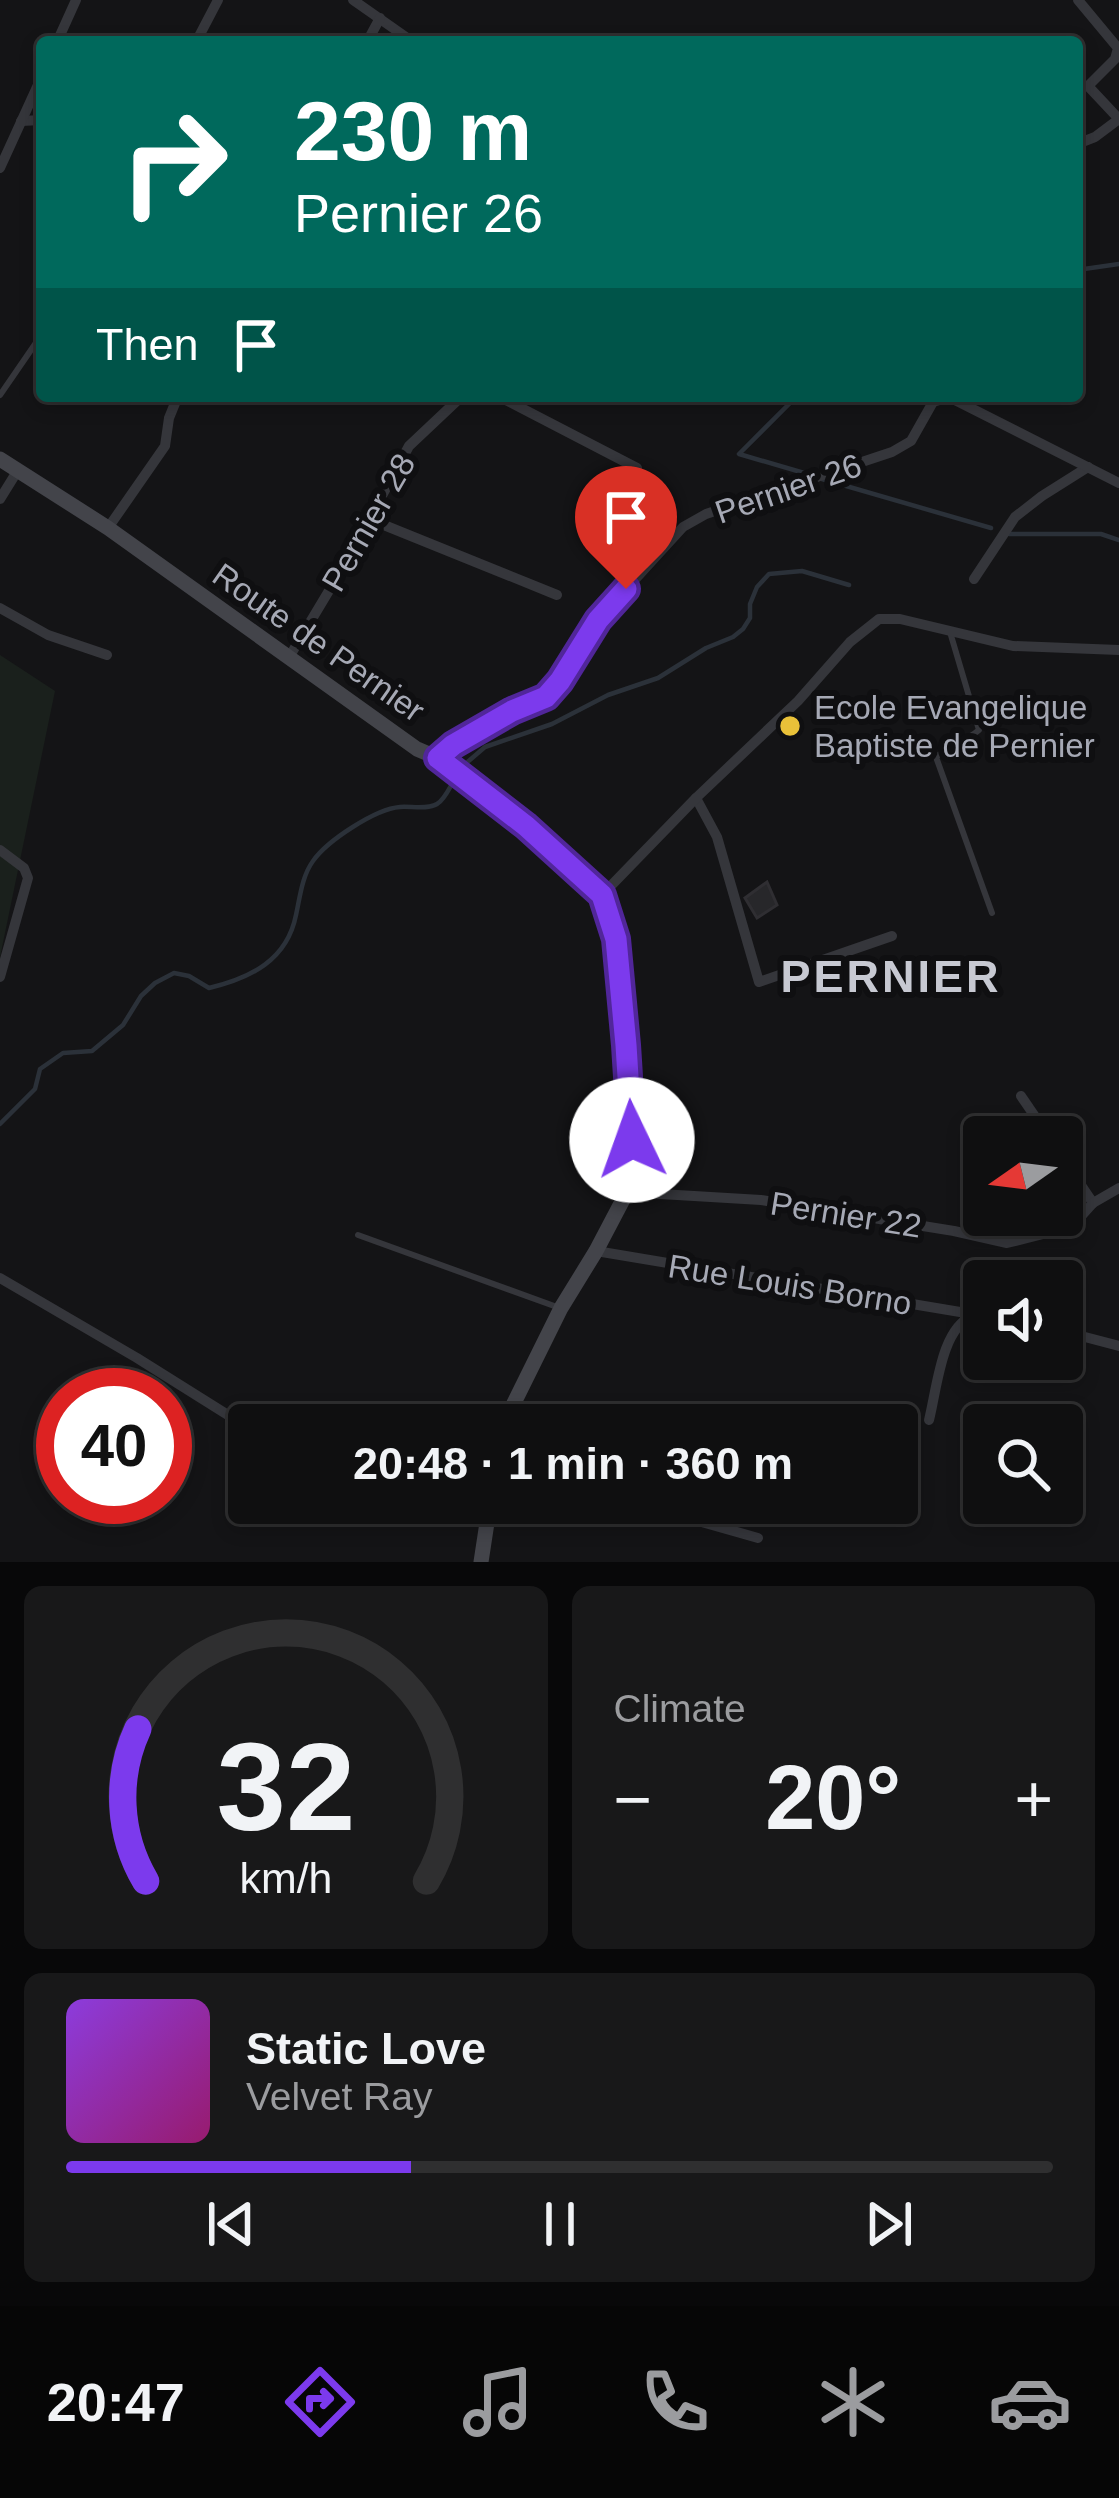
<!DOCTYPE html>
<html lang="en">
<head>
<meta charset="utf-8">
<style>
  :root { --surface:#0f0f10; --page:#181819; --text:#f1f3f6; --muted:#9b9c9f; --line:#2f2f30; --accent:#7c3aed }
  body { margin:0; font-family:Helvetica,sans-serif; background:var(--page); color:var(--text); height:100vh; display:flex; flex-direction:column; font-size:45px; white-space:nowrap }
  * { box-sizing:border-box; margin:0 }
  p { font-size:39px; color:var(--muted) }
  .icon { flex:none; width:66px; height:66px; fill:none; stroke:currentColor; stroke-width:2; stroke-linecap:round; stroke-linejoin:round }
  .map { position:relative; height:1562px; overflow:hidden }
  .sheet { display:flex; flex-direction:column; gap:24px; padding:24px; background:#080809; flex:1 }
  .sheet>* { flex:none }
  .top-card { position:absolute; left:36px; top:36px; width:1047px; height:366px; border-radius:12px; box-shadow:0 6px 18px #0003,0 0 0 3px var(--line); background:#00695c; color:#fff; overflow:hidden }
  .needle { width:78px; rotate:256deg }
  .tools { position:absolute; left:963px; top:1116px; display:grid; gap:24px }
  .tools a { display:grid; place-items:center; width:120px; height:120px; border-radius:12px; background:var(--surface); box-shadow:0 6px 18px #0003,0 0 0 3px var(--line); font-size:60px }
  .speed { position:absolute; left:36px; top:1368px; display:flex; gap:24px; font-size:60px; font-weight:700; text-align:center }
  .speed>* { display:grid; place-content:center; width:156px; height:156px; border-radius:50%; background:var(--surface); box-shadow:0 6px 18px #0003,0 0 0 3px var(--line); line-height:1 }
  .speed .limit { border:18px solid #d22; background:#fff; color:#111 }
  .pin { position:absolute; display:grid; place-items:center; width:102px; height:102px; color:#fff; margin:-123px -51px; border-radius:50% 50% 50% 0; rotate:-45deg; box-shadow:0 0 12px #0007 }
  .pin .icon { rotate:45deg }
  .me { position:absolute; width:132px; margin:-66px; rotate:357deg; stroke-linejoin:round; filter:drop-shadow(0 0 9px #0008) }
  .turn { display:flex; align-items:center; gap:42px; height:252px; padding:0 60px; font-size:54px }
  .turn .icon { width:156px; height:156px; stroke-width:2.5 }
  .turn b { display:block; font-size:84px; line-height:102px }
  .then { display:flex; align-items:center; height:114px; padding:0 60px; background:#0003; gap:24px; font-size:45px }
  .big { font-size:90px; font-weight:700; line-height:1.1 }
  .sheet .tile { flex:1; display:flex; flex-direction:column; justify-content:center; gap:18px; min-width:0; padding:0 42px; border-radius:18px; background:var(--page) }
  .sheet .dial { align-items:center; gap:0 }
  .dial svg { height:312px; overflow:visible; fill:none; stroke:var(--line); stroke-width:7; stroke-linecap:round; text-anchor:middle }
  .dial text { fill:var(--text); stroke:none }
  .song { display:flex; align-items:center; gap:36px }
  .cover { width:144px; height:144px; border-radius:18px; background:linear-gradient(135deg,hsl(270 70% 55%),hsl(320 70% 35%)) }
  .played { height:12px; border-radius:6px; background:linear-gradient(90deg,var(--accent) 35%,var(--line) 35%) }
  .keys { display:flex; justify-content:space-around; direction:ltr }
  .heat { display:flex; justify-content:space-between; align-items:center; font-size:66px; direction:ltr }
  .sheet .tiles { flex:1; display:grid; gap:24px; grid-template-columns:1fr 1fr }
  .tile:last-child { grid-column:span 2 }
  .trip { position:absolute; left:228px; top:1404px; width:690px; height:120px; border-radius:12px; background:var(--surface); box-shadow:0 6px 18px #0003,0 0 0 3px var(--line); font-weight:700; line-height:120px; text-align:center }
  .tabs { display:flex; height:192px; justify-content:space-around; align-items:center; background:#060606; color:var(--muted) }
  .tabs .icon { width:84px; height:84px }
  .tabs .selected { color:var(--accent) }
  .tabs b { font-size:54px; color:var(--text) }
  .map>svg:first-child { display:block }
</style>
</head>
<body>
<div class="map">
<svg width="1119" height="1562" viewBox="0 0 1119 1562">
  <rect width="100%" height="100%" fill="#141416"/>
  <polygon fill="#1a201c" points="0,655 55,691 0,957"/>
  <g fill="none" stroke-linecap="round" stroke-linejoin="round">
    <g stroke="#2b3139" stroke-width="4.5">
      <polyline points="1077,270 1119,264"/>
      <polyline points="797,396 739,454 811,475"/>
      <polyline points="822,479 991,528"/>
      <polyline points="1009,534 1101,534 1119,540"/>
      <polyline points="464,765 485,747 552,724 608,695 658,678 706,648 733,637 743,629 750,618 750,604 757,587 769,574 802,571 849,585"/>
      <path d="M 0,1124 L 35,1089 L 40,1069 L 63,1053 L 92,1051 L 123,1025 L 141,996 L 155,983 L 174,973 L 189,976 L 209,988 C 251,978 287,960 296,915 C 300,897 302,876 313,861 C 327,841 375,809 400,807 C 411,806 427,810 437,804 C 444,800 449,789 453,782"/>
    </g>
  </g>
  <polygon fill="#27272a" stroke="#2f2e32" stroke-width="3" points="767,882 777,905 757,918 745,898"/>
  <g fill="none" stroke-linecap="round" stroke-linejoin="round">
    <g stroke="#35363b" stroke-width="6">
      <polyline points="0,395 42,334"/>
      <path d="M 950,632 L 979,730 C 966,741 950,746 936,757 L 992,913"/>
      <polyline points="358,1235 557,1307"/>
      <polyline points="517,1404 581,1425"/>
    </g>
    <g stroke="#35363b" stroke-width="10">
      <polyline points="353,0 413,42"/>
      <polyline points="1078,0 1118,48 1115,59 1088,86 1119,119"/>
      <polyline points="57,42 76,0"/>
      <polyline points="196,42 218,0"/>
      <polyline points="367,42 380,18"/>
      <polyline points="21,121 42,120"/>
      <polyline points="1077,144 1095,137 1119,119"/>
      <polyline points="0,168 42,76"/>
      <polyline points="498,396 637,468"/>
      <polyline points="0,499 18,470"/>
      <polyline points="369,519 557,595"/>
      <polyline points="108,528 165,446 169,418 178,396"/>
      <polyline points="974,579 1015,517 1042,496 1088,467"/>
      <polyline points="0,608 48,635 107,655"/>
      <polyline points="288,659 342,569 409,446 462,396"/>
      <polyline points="438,758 453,745 512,711 546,697 560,681 598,620 683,527 706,514 892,452 911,441 933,402 949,397 1119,483"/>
      <polyline points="696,798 717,837 759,982 892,936"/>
      <polyline points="0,850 24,868 28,878 0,977"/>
      <polyline points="602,895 696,798 798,701 850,642 879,619 900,619 1013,646 1119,650"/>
      <polyline points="1021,1096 1049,1137"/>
      <polyline points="1062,1157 1093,1203"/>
      <polyline points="627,1192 761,1200 954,1231 1007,1243 1051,1232 1076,1222 1093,1203 1119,1188"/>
      <polyline points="596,1251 984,1316"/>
      <polyline points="0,1278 137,1358 247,1427"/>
      <polyline points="1062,1331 1119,1346"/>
      <path d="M 929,1420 C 937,1389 941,1329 972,1316"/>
      <polyline points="635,1503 758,1538"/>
    </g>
    <g stroke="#43444a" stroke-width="15">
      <polyline points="0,459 108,528 417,749 438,758 526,826 602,895 616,939 631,1115 633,1165 627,1192 596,1251 561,1308 514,1403 507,1425"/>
      <polyline points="481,1562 490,1503"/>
    </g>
  </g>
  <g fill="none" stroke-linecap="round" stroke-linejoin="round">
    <defs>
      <polyline id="route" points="626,589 598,620 560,681 546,697 512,711 453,745 438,758 526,826 602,895 616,939 626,1045 632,1140"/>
    </defs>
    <use href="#route" stroke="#51269a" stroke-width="30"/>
    <use href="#route" stroke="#7c3aed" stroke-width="21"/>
  </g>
  <circle fill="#e9c139" stroke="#0f0f11" stroke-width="4.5" cx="790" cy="726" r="12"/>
  <g text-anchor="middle" stroke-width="12" stroke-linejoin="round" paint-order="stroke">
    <g font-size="33" fill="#a6a9b5" stroke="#0f0f11">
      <text transform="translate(788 488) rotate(-19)" y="12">Pernier 26</text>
      <text transform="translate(368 522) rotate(-60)" y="12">Pernier 28</text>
      <text transform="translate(319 642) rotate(35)" y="12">Route de Pernier</text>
      <text transform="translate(846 1214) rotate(9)" y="12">Pernier 22</text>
      <text transform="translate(790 1284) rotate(9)" y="12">Rue Louis Borno</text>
    </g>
    <g font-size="33" fill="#a6a9b5" stroke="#0f0f11" text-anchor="start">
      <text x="814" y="719">Ecole Evangelique<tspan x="814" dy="38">Baptiste de Pernier</tspan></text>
    </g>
    <g font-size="45" font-weight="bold" letter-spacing="3" fill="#c7c9d2" stroke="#0f0f11">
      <text x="891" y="992">PERNIER</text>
    </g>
  </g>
</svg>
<div class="tools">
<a><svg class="needle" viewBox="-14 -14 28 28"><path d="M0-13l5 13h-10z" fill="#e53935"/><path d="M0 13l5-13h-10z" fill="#9b9c9f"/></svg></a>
<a><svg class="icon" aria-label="sound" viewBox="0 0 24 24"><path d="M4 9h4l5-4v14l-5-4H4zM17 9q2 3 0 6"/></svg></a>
<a><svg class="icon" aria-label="search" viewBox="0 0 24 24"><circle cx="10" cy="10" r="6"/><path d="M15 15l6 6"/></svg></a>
</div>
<div class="speed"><div class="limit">40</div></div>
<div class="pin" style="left:626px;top:589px;background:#d93025"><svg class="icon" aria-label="arrive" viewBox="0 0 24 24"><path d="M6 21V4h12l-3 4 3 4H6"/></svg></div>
<svg class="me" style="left:632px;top:1140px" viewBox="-20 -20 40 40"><circle r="19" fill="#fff"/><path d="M0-13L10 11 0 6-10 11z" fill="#7c3aed"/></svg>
<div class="trip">20:48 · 1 min · 360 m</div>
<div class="top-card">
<div class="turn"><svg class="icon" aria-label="right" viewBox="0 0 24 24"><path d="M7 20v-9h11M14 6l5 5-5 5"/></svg><div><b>230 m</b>Pernier 26</div></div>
<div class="then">Then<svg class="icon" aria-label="arrive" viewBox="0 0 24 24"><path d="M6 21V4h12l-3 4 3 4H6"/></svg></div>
</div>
</div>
<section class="sheet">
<div class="tiles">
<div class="tile dial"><svg viewBox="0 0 100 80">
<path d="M14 69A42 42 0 1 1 86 69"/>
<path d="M14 69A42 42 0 0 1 12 30" stroke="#7c3aed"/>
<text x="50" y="56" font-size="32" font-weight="700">32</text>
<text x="50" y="72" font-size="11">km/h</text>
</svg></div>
<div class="tile"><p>Climate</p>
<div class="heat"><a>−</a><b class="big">20°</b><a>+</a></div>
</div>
<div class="tile">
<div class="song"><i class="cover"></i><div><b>Static Love</b><p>Velvet Ray</p></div></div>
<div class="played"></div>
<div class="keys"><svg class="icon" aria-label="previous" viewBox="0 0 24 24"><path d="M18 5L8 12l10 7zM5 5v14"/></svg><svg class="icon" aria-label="pause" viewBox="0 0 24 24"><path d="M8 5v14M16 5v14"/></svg><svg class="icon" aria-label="next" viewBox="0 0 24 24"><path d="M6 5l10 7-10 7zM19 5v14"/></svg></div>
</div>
</div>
</section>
<nav class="tabs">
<b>20:47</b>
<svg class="icon selected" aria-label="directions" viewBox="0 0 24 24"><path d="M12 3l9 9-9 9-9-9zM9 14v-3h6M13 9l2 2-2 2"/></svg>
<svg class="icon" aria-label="music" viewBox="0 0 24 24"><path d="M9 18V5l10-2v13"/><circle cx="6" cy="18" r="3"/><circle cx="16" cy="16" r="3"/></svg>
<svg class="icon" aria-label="phone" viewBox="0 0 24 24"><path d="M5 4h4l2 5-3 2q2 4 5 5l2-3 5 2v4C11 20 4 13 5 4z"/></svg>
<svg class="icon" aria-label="climate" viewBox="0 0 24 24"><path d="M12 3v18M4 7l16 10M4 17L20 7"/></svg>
<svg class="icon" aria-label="car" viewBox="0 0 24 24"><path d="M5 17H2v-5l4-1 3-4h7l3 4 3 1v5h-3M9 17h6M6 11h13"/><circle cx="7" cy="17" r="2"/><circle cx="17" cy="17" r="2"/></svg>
</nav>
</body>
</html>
